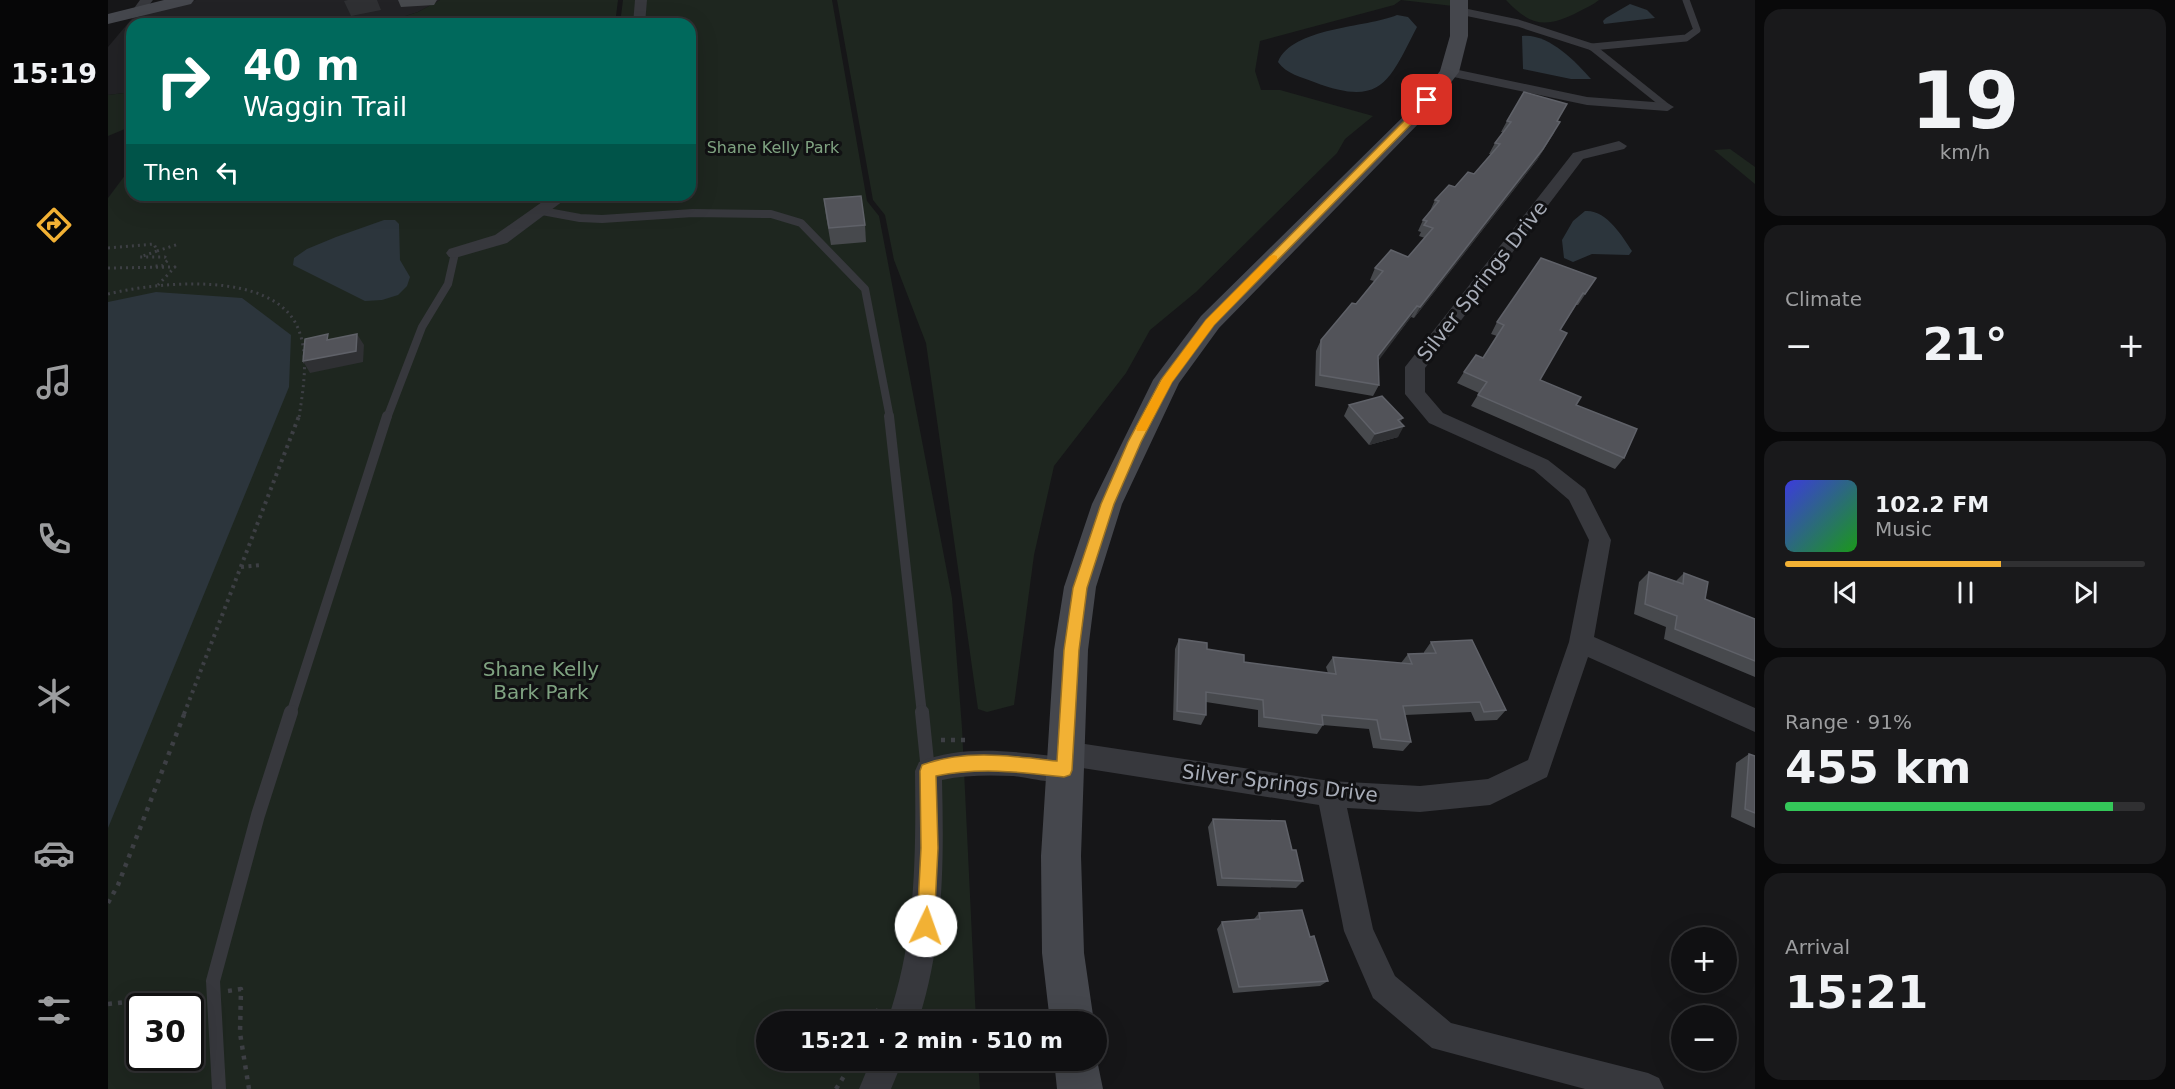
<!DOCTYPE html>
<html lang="en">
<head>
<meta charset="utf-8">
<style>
  :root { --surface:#101012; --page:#19191b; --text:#f1f3f6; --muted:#9c9d9f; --line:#303032; --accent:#f2b134 }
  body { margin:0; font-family:"DejaVu Sans",sans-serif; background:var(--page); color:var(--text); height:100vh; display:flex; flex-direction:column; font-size:22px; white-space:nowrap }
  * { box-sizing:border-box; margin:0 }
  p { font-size:20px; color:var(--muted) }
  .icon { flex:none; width:33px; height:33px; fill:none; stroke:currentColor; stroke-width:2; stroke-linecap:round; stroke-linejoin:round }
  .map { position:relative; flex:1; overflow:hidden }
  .sheet { display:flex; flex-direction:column; gap:9px; padding:9px; background:#09090a; width:420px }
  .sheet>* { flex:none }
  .guide { position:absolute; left:18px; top:18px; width:570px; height:183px; border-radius:18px; box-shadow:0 6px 24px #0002,0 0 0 2px var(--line); background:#00695c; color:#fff; overflow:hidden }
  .buttons { position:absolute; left:1563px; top:927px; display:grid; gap:12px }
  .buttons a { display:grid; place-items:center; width:66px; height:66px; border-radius:50%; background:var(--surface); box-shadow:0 6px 24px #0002,0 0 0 2px var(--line); font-size:30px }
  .speed { position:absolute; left:18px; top:993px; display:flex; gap:12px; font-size:30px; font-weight:700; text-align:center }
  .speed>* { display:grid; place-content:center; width:78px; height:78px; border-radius:50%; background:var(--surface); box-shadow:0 6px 24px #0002,0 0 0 2px var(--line); line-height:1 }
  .speed .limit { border:3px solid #111; border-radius:9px; background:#fff; color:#111 }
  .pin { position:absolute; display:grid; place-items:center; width:51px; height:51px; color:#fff; margin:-26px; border-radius:12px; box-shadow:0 3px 9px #0006 }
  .me { position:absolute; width:66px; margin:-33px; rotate:3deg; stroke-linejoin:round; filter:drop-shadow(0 0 4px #0008) }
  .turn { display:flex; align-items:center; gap:21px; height:126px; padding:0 18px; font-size:27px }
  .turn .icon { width:78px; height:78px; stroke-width:2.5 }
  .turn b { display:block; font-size:42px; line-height:51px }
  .then { display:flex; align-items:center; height:57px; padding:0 18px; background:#0003; gap:12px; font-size:22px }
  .big { font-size:45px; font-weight:800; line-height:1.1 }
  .sheet .card { flex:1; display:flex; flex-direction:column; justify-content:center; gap:9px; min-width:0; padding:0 21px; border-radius:18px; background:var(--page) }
  .sheet .dial { align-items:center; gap:0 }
  .dial b { font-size:78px; line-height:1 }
  .song { display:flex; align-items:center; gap:18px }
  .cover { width:72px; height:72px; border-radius:9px; background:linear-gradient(135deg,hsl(240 70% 55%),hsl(120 70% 35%)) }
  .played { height:6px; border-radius:3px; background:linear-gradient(90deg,var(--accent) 60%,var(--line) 60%) }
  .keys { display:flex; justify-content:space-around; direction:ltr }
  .heat { display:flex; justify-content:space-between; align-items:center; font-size:33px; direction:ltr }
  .charge { height:9px; border-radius:4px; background:linear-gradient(90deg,#34c759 91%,var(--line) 0) }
  .trip { position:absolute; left:648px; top:1011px; width:351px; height:60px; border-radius:30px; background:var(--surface); box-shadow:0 6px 24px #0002,0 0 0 2px var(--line); font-weight:800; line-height:60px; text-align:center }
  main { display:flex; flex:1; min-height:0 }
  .dock { display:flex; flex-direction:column; width:108px; justify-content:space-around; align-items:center; background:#060607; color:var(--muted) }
  .dock .icon { width:42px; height:42px }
  .dock .on { color:var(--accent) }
  .dock b { font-size:27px; color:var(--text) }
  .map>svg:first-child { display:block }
</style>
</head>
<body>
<main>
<nav class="dock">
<b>15:19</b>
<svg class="icon on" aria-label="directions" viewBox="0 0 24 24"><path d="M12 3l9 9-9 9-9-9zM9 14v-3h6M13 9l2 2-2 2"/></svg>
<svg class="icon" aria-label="music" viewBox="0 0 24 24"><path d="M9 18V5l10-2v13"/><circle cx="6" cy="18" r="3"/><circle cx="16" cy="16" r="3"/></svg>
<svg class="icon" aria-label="phone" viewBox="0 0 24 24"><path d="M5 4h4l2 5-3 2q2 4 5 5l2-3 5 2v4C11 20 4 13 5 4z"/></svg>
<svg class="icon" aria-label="climate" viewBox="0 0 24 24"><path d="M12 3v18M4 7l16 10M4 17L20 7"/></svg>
<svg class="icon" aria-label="car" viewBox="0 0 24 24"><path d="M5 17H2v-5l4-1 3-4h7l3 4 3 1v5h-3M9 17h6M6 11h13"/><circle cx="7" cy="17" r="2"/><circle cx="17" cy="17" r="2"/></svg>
<svg class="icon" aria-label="filters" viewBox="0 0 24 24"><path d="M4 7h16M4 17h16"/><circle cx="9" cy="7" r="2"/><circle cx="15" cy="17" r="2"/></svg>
</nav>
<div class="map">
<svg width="1647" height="1089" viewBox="0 0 1647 1089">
  <rect width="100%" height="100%" fill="#161618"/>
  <polygon fill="#222225" points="88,0 332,0 310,12 273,24 24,24 24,92 0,95 0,47 27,15"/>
  <g fill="#1e261f" fill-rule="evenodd">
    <polygon points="332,0 510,0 507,24 273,24 310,12"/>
    <path d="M 515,0 L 724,0 L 759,201 L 771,216 L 844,598 L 854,728 L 868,1021 L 658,1022 L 658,1060 L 870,1061 L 872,1089 L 0,1089 L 0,198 L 24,166 L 24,195 L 582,195 L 582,24 L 512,24 ZM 32,1006 L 82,1006 L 82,1058 L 32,1058 Z"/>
    <polygon points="729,0 1344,0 1345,6 1293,0 1286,5 1152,41 1147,71 1153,90 1172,90 1265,116 1237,139 1229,153 1088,292 1042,330 1018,373 946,466 926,555 906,705 879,712 870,709 818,343 786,260 777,215 765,200"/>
    <path d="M 1398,0 L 1491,0 C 1485,5 1477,8 1470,12 C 1439,28 1423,27 1398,0 Z"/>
    <polygon points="24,92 24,126 0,136 0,95"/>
    <polygon points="1622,149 1647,167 1647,184 1606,150"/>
  </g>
  <g fill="#2c353c">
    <polygon points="1522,4 1539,10 1547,18 1496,24 1495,21 1498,18"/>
    <path d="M 1289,15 L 1300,17 L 1309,27 C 1281,81 1274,108 1206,82 C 1194,77 1178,74 1170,62 C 1184,27 1258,28 1289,15 Z"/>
    <path d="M 1414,36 C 1440,33 1467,61 1483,79 L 1463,79 L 1415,69 Z"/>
    <path d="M 1477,211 C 1498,209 1515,237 1524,251 L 1521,255 L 1484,254 L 1465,262 L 1456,258 L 1454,240 L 1465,221 Z"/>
    <polygon points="276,220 287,220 291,224 292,260 302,277 299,286 290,295 274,300 257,301 185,265 186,258 199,249 228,237"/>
    <polygon points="48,292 134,298 183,335 181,387 0,828 0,302"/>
  </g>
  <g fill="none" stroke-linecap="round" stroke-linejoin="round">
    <g stroke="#3d3f44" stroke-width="3" stroke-dasharray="2 4" stroke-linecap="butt">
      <polyline points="0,248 46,244 49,251 32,257 57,257 60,260 54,266 45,266"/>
      <polyline points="49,251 71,244"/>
      <polyline points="0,268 67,267 50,285"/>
      <path d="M 0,294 C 49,282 163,270 189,326 C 202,354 195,389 191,418"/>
    </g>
    <g stroke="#3d3f44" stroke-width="4" stroke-dasharray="3 4.5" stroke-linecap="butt">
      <polyline points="133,567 154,565"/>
      <polyline points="76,714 191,416"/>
    </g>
    <g stroke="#3d3f44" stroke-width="4.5" stroke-dasharray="4 6" stroke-linecap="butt">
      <polyline points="833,740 859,740"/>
      <polyline points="0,903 10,885 77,712"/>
      <polyline points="120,991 133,989 132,1033 141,1089"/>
      <polyline points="0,1004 92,994"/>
      <polyline points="765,1022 772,1005"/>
      <polyline points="728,1089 746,1060"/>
    </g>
    <g stroke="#37383d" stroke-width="7">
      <polyline points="1352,11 1410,23 1484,47 1559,107"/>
      <polyline points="1484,47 1578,38 1589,30 1578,0"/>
    </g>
    <g stroke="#37383d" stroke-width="8">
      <polyline points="434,211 472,218 494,219 585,213 663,214 693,223 757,289 782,418"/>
      <polyline points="279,418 314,327 340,284 347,253"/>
    </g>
    <g stroke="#37383d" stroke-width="10">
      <polyline points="781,416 814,714"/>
      <polyline points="183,714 279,416"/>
    </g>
    <g stroke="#37383d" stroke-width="14">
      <polyline points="814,712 820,771"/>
      <polyline points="111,1089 105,981 150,815 183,712"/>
    </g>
    <g fill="#37383d" fill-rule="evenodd">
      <polygon points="32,0 45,0 34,14 26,14 24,11"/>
      <polygon points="527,0 539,0 537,24 525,24"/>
      <polygon points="1341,68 1479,97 1559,103 1566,107 1559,111 1479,105 1336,75 1334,72"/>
      <path d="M 1511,141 L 1519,146 L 1516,149 L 1475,159 L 1317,368 L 1317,392 L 1335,413 L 1440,460 L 1477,489 L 1503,540 L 1486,637 L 1647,708 L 1647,732 L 1480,657 L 1439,777 L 1382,805 L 1312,812 L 1239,808 L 1265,929 L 1287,976 L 1343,1023 L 1540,1073 L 1551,1078 L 1556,1089 L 1477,1089 L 1324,1048 L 1265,998 L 1236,931 L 1211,805 L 968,767 L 969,770 L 965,779 C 947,786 924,778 905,776 C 880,775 857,775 834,780 C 836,863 836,942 810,1022 L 779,1022 C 808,940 808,857 807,771 L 811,762 C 854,745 900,751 945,756 L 944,753 L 948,744 L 957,741 L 1222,781 L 1312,786 L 1380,779 L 1420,760 L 1461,642 L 1481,540 L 1461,500 L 1426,470 L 1321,423 L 1297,394 L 1297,367 L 1465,153 Z"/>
      <polygon points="444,195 463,195 399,243 347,258 341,257 338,253 341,249 387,235"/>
      <polygon points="763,1060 795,1060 783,1089 751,1089"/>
    </g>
    <g fill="#45474d" fill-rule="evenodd">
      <polygon points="56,0 86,0 83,4 0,24 0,14"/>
      <polygon points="1342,0 1360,0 1360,36 1351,72 1315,119 1111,328 1071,383 1014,504 988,587 980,650 973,856 976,953 986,1022 942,1022 934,953 933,856 946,650 956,587 984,504 1045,380 1093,316 1301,111 1332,71 1342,36"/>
      <polygon points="988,1055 995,1089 949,1089 946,1060 988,1060"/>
    </g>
  </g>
  <g fill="#47494d">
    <polygon points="290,0 329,0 326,5 293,7"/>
    <polygon points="1399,121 1449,121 1446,133 1429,160 1306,318 1303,317 1270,360 1271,385 1265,396 1207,386 1208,351 1213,340 1248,304 1266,281 1262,280 1267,268 1300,257 1317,238 1311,236 1313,232 1310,231 1315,220 1322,211 1327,200 1366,174 1383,154 1381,154 1387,143 1395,132 1393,132"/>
    <polygon points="497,195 530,195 523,202 498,197"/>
    <polygon points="716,199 757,225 758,242 723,245 718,216"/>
    <polygon points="1488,278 1470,305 1468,305 1452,330 1432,380 1468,405 1516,458 1507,469 1363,406 1371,393 1349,383 1356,372 1375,358 1389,336 1383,334 1389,322"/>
    <polygon points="1241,405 1293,422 1290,437 1261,445 1236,416"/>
    <polygon points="1541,572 1568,581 1576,573 1597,599 1647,619 1647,677 1556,639 1558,627 1526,614 1531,582"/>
    <polygon points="1071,639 1136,662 1220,673 1218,667 1225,657 1293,663 1300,654 1316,654 1316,652 1323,642 1398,710 1389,720 1367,721 1363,712 1297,715 1303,742 1295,751 1265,748 1261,729 1215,725 1209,734 1150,727 1150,710 1098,702 1098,715 1093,725 1065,720 1067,649"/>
    <polygon points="1641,754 1647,756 1647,828 1623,817 1628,763"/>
    <polygon points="1105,819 1184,850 1195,881 1188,888 1109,886 1100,827"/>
    <polygon points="1151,913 1202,937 1220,981 1212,986 1125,993 1109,929 1114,922 1146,919"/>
  </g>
  <g fill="#2f3033">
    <polygon points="240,0 269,0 273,10 243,16 236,1"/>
    <polygon points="1452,122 1429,160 1306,318 1312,307"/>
    <polygon points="521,195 530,195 523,202"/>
    <polygon points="1309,306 1303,317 1265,368 1270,356"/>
    <polygon points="249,334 256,345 255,362 202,373 195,361"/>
    <polygon points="1295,418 1290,427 1296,426 1290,437 1261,445 1267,434 1290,420"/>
  </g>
  <g fill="#525359" stroke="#5f6168" stroke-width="1.5">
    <polygon points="1416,92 1459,104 1449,121 1452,122 1435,149 1312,307 1309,306 1270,356 1271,385 1212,375 1213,340 1244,303 1248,304 1275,271 1267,268 1283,250 1300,257 1325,228 1316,225 1319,221 1315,220 1331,201 1327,200 1341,185 1347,187 1360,172 1366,174 1392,144 1387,143 1403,122 1399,121"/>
    <polygon points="753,196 757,225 721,228 716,199"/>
    <polygon points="1433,258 1488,278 1477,294 1475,293 1452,330 1459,333 1432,380 1473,397 1468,405 1529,429 1516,458 1370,395 1379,382 1356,372 1368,355 1375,358 1396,325 1389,322"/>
    <polygon points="220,334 219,340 249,334 248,351 195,361 197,339"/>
    <polygon points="1274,396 1295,418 1290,420 1296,426 1267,434 1241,405"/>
    <polygon points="1541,572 1575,584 1576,573 1600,582 1597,599 1647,619 1647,661 1567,629 1569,616 1537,604"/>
    <polygon points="1071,639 1099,643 1099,649 1136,655 1136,662 1228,674 1225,657 1304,664 1300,654 1328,653 1323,642 1364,640 1398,710 1376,712 1372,702 1295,706 1303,742 1273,739 1269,720 1214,715 1215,725 1156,717 1155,700 1098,692 1098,715 1069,711"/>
    <polygon points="1641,754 1647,756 1647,813 1637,809"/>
    <polygon points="1105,819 1177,821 1184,850 1188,850 1195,881 1114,878"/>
    <polygon points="1194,910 1202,937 1206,936 1220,981 1131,987 1114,922 1152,919 1151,913"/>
  </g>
  <path fill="#f2b134" stroke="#9d7322" stroke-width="1.5" d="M 1316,99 L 1323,100 L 1311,116 L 1106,325 L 1064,382 L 1033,442 L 1006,504 L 979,588 L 971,650 L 964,770 L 962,775 L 956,777 C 912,772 872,767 828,776 L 830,848 L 826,926 L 824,933 L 818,935 L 811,933 L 809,926 L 813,848 L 812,771 L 814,765 C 857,749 904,756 949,761 L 956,650 L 965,588 L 993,504 L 1020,442 L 1053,380 L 1098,320 L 1304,113 Z"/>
  <polygon fill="#f59e0b" points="1166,255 1169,256 1169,260 1106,325 1064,382 1038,431 1029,431 1028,428 1055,378 1098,320 1162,256"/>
  <g text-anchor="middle" stroke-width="6" stroke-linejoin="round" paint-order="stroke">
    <g font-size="16" fill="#7fa381" stroke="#111113">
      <text x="665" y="153">Shane Kelly Park</text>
    </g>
    <g font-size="20" fill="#a8adb8" stroke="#111113">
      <text transform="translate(1374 281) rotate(-52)" y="7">Silver Springs Drive</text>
      <text transform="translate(1172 783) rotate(7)" y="7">Silver Springs Drive</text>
    </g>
    <g font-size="20" fill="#7fa381" stroke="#111113">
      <text x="433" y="676">Shane Kelly<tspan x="433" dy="23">Bark Park</tspan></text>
    </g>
  </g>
</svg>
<div class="buttons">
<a>+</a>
<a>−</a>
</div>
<div class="speed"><div class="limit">30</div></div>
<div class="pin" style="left:1319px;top:100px;background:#d93025"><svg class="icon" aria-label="arrive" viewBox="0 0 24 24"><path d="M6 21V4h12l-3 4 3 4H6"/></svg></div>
<svg class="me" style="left:818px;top:926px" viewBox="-20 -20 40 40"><circle r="19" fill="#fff"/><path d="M0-13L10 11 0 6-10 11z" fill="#f2b134"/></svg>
<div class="trip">15:21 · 2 min · 510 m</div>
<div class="guide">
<div class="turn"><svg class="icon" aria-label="right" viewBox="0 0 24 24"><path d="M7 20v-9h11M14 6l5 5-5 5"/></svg><div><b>40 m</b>Waggin Trail</div></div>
<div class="then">Then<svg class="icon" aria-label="left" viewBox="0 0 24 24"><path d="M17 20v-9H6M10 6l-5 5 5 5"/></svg></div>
</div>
</div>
<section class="sheet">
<div class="card dial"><b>19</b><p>km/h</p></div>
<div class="card"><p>Climate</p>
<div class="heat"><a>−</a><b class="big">21°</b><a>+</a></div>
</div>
<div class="card">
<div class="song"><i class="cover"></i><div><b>102.2 FM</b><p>Music</p></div></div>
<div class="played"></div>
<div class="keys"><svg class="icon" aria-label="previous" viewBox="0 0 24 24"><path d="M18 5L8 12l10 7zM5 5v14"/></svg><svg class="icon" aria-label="pause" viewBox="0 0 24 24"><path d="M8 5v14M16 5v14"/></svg><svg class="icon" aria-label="next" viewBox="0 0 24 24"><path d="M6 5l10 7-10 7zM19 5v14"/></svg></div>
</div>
<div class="card"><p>Range · 91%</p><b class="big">455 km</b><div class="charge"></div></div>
<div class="card"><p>Arrival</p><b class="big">15:21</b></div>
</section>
</main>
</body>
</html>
